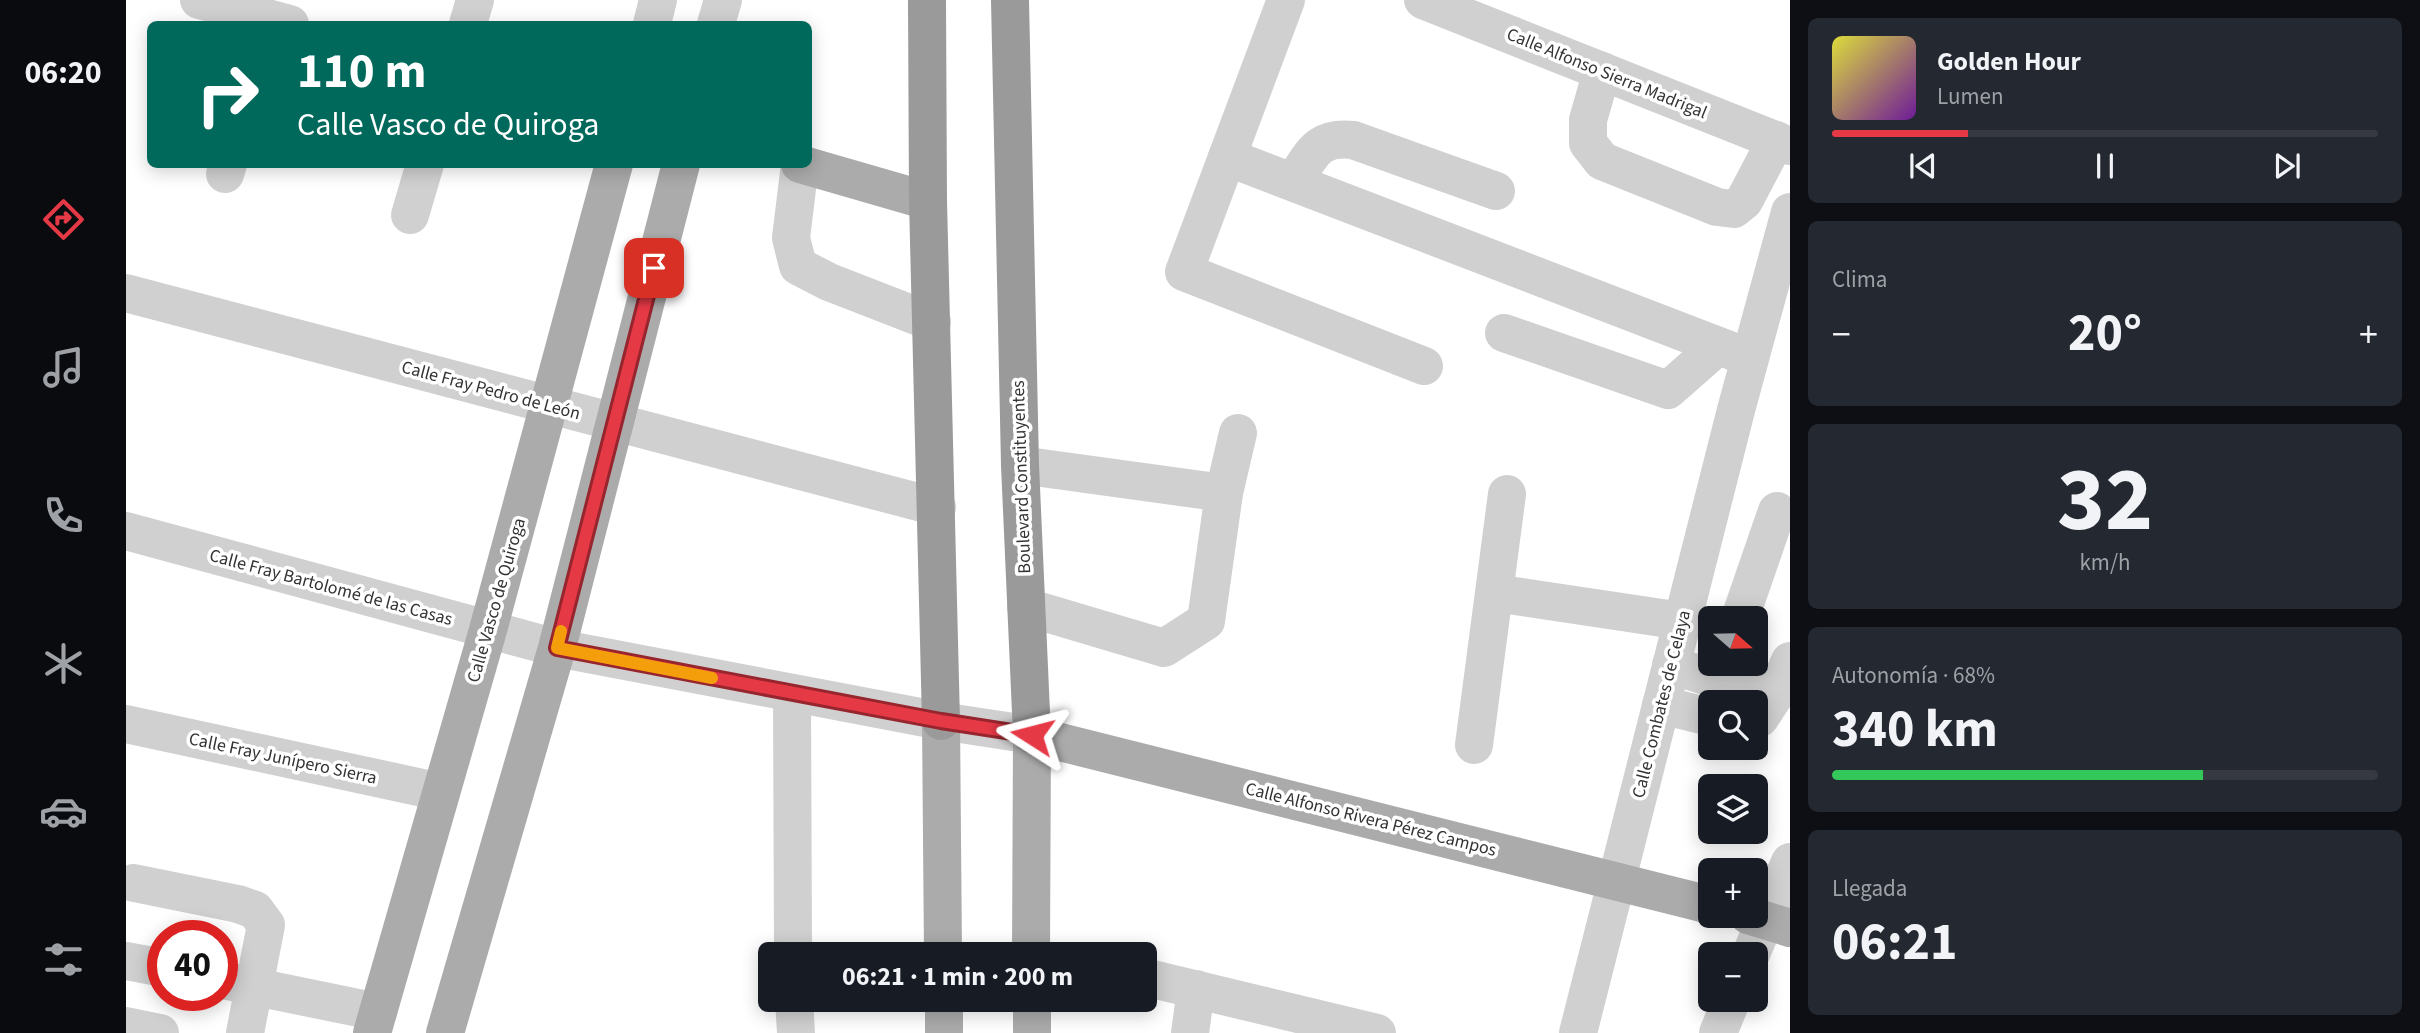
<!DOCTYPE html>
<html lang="es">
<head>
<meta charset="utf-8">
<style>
  :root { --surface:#171b24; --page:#242831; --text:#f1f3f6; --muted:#9ea1a6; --line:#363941; --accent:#e63946 }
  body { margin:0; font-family:"Source Sans 3",sans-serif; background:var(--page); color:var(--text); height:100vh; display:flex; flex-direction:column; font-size:26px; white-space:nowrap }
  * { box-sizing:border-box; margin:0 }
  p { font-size:23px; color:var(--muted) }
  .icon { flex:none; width:38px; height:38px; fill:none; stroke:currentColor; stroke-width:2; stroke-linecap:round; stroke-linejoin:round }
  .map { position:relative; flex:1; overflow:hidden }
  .drawer { display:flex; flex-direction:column; gap:18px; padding:18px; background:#0d0f14; width:630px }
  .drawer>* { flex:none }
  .guide { position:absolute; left:21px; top:21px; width:665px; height:147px; border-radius:10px; box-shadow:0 4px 18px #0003; background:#00695c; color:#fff; overflow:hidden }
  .needle { width:46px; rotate:110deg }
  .fabs { position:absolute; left:1572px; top:606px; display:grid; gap:14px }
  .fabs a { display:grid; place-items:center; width:70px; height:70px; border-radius:10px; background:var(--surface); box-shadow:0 4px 18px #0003; font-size:35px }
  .speed { position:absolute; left:21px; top:920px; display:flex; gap:14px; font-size:35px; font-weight:700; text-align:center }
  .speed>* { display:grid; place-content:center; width:91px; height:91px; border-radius:50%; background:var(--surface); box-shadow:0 4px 18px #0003; line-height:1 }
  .speed .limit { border:10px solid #d22; background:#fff; color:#111 }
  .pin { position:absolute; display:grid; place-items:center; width:60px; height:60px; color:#fff; margin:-30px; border-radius:14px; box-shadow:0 4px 10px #0006 }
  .me { position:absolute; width:77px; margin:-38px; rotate:279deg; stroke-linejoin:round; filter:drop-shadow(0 0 5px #0008) }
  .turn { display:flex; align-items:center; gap:24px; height:147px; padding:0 35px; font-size:32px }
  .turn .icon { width:91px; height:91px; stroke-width:2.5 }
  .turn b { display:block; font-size:49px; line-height:60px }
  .big { font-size:52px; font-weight:700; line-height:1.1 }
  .drawer .card { flex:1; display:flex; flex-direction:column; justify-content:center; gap:10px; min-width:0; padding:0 24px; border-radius:10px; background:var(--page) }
  .drawer .dial { align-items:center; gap:0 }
  .dial b { font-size:91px; line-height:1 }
  .song { display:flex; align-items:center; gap:21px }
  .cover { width:84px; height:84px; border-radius:10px; background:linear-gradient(135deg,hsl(60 70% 55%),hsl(280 70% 35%)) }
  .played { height:7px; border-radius:4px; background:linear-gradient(90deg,var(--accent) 25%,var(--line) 25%) }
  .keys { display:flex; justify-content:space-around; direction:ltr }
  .heat { display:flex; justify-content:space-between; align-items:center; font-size:38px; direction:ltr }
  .charge { height:10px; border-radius:5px; background:linear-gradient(90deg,#34c759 68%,var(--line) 0) }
  .trip { position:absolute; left:632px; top:942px; width:399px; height:70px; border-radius:10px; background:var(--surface); box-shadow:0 4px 18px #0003; font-weight:700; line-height:70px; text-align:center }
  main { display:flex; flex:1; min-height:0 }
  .menu { display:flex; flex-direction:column; width:126px; justify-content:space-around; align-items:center; background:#090b0e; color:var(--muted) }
  .menu .icon { width:49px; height:49px }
  .menu .active { color:var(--accent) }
  .menu b { font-size:32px; color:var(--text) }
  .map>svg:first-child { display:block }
</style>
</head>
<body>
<main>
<nav class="menu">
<b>06:20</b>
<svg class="icon active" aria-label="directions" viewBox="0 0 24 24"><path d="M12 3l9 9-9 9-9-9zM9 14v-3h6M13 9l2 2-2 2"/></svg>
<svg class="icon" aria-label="music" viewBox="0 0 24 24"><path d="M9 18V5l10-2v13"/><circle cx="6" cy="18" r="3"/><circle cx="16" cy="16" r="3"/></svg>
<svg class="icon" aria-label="phone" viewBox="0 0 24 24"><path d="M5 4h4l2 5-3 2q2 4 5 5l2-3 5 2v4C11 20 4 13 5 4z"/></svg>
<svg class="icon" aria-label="climate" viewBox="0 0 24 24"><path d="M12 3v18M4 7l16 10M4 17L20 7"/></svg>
<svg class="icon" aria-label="car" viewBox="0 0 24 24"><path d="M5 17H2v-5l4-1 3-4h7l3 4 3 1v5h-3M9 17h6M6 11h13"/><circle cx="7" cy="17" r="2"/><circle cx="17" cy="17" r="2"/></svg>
<svg class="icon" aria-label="filters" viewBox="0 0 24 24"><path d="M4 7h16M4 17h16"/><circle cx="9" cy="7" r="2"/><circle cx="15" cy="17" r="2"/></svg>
</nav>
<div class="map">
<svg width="1664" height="1033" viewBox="0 0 1664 1033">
  <rect width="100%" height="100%" fill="#fff"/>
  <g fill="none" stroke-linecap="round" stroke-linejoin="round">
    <g stroke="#d0d0d0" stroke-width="38">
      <polyline points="73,0 164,24"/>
      <polyline points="1160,0 1058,272 1298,366"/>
      <polyline points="1297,0 1664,146"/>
      <polyline points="342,24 349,0"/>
      <polyline points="526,24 532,0"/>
      <polyline points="590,24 597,0"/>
      <polyline points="1476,71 1462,120 1462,143 1476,161 1591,207 1608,209 1618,201 1650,140"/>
      <polyline points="1101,157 1624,358"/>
      <polyline points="674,164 665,238 672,266 703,282 806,322"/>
      <polyline points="99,174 102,164"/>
      <path d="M 1167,182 C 1186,155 1190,136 1227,140 L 1370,191"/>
      <polyline points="284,215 299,164"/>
      <polyline points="0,293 811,507"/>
      <polyline points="1378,333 1542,390 1592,346"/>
      <polyline points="894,465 1098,493"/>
      <polyline points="0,531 431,648 815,721 906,735"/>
      <polyline points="1369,593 1556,621"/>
      <polyline points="900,607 1038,648 1080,621 1098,493 1112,433"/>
      <polyline points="1614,618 1651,511"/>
      <polyline points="1545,665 1647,698"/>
      <polyline points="666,693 667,954"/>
      <polyline points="1535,705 1584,717"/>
      <polyline points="1634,718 1647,698 1664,661"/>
      <polyline points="0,724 315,792"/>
      <polyline points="1348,745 1381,494"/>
      <polyline points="8,883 112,904 129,910 140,925 119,1033"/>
      <polyline points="1625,954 1664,862"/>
      <polyline points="0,961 37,968"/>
      <polyline points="1018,977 1251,1033"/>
      <polyline points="96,980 252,1012"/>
      <polyline points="668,999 670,1033"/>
      <polyline points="0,1026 34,1033"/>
      <polyline points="1064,1033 1070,989"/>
      <polyline points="1452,1033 1610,410 1664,212"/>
      <polyline points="1592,1033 1606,999"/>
    </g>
    <g stroke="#ababab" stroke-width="38">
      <polyline points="674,164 802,201"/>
      <polyline points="815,721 817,954"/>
      <polyline points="1622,915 1664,928"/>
      <polyline points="905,954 906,735 1584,905"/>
      <polyline points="818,999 818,1033"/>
      <polyline points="906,999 906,1033"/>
      <polyline points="246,1033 362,630 488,164"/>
      <polyline points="319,1033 431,648 555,164"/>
    </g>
    <g stroke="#9a9a9a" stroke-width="38">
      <polyline points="801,0 802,201 815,721"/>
      <polyline points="884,0 894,465 906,735"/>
    </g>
  </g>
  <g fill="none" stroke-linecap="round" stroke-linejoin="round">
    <defs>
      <polyline id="route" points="528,268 431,648 815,721 906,735"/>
    </defs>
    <use href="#route" stroke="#96252e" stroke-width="18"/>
    <use href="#route" stroke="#e63946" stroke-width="12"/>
    <polyline stroke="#f59e0b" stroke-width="12" points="435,631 431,648 586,678"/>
  </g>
  <g text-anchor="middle" stroke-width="7" stroke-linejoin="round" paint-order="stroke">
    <g font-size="18" fill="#333" stroke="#fff">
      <text transform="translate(1481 73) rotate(22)" y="6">Calle Alfonso Sierra Madrigal</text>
      <text transform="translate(365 390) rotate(15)" y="6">Calle Fray Pedro de León</text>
      <text transform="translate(895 477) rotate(-92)" y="6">Boulevard Constituyentes</text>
      <text transform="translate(205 587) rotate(15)" y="6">Calle Fray Bartolomé de las Casas</text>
      <text transform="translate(370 600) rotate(-74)" y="6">Calle Vasco de Quiroga</text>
      <text transform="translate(1535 704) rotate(-76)" y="6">Calle Combates de Celaya</text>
      <text transform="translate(157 758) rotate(12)" y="6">Calle Fray Junípero Sierra</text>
      <text transform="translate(1245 819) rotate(14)" y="6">Calle Alfonso Rivera Pérez Campos</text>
    </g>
  </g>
</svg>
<div class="fabs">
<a><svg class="needle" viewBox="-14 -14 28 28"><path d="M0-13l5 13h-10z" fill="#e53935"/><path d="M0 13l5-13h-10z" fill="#9ea1a6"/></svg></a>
<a><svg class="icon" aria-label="search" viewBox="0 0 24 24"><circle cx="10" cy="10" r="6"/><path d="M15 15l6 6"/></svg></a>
<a><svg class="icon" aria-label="layers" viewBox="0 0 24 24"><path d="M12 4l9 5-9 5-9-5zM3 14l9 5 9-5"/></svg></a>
<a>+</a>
<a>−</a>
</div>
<div class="speed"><div class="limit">40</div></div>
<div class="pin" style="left:528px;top:268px;background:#d93025"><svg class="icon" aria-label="arrive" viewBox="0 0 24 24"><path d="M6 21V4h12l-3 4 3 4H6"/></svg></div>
<svg class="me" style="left:906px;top:735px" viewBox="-20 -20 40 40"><path d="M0-17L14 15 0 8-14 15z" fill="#e63946" stroke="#fff" stroke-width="4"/></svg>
<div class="trip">06:21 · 1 min · 200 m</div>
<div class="guide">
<div class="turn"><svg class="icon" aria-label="right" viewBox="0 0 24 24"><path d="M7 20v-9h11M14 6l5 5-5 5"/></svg><div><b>110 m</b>Calle Vasco de Quiroga</div></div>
</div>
</div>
<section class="drawer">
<div class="card">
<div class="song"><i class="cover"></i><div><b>Golden Hour</b><p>Lumen</p></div></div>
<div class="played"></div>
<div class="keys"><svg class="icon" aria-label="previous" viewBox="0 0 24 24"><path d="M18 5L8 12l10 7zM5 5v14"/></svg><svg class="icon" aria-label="pause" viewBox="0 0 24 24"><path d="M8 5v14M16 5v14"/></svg><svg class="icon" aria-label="next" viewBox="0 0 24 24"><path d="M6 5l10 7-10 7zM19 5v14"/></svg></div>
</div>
<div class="card"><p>Clima</p>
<div class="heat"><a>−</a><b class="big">20°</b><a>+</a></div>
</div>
<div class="card dial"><b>32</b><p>km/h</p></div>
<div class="card"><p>Autonomía · 68%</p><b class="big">340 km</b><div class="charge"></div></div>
<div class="card"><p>Llegada</p><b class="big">06:21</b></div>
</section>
</main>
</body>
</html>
